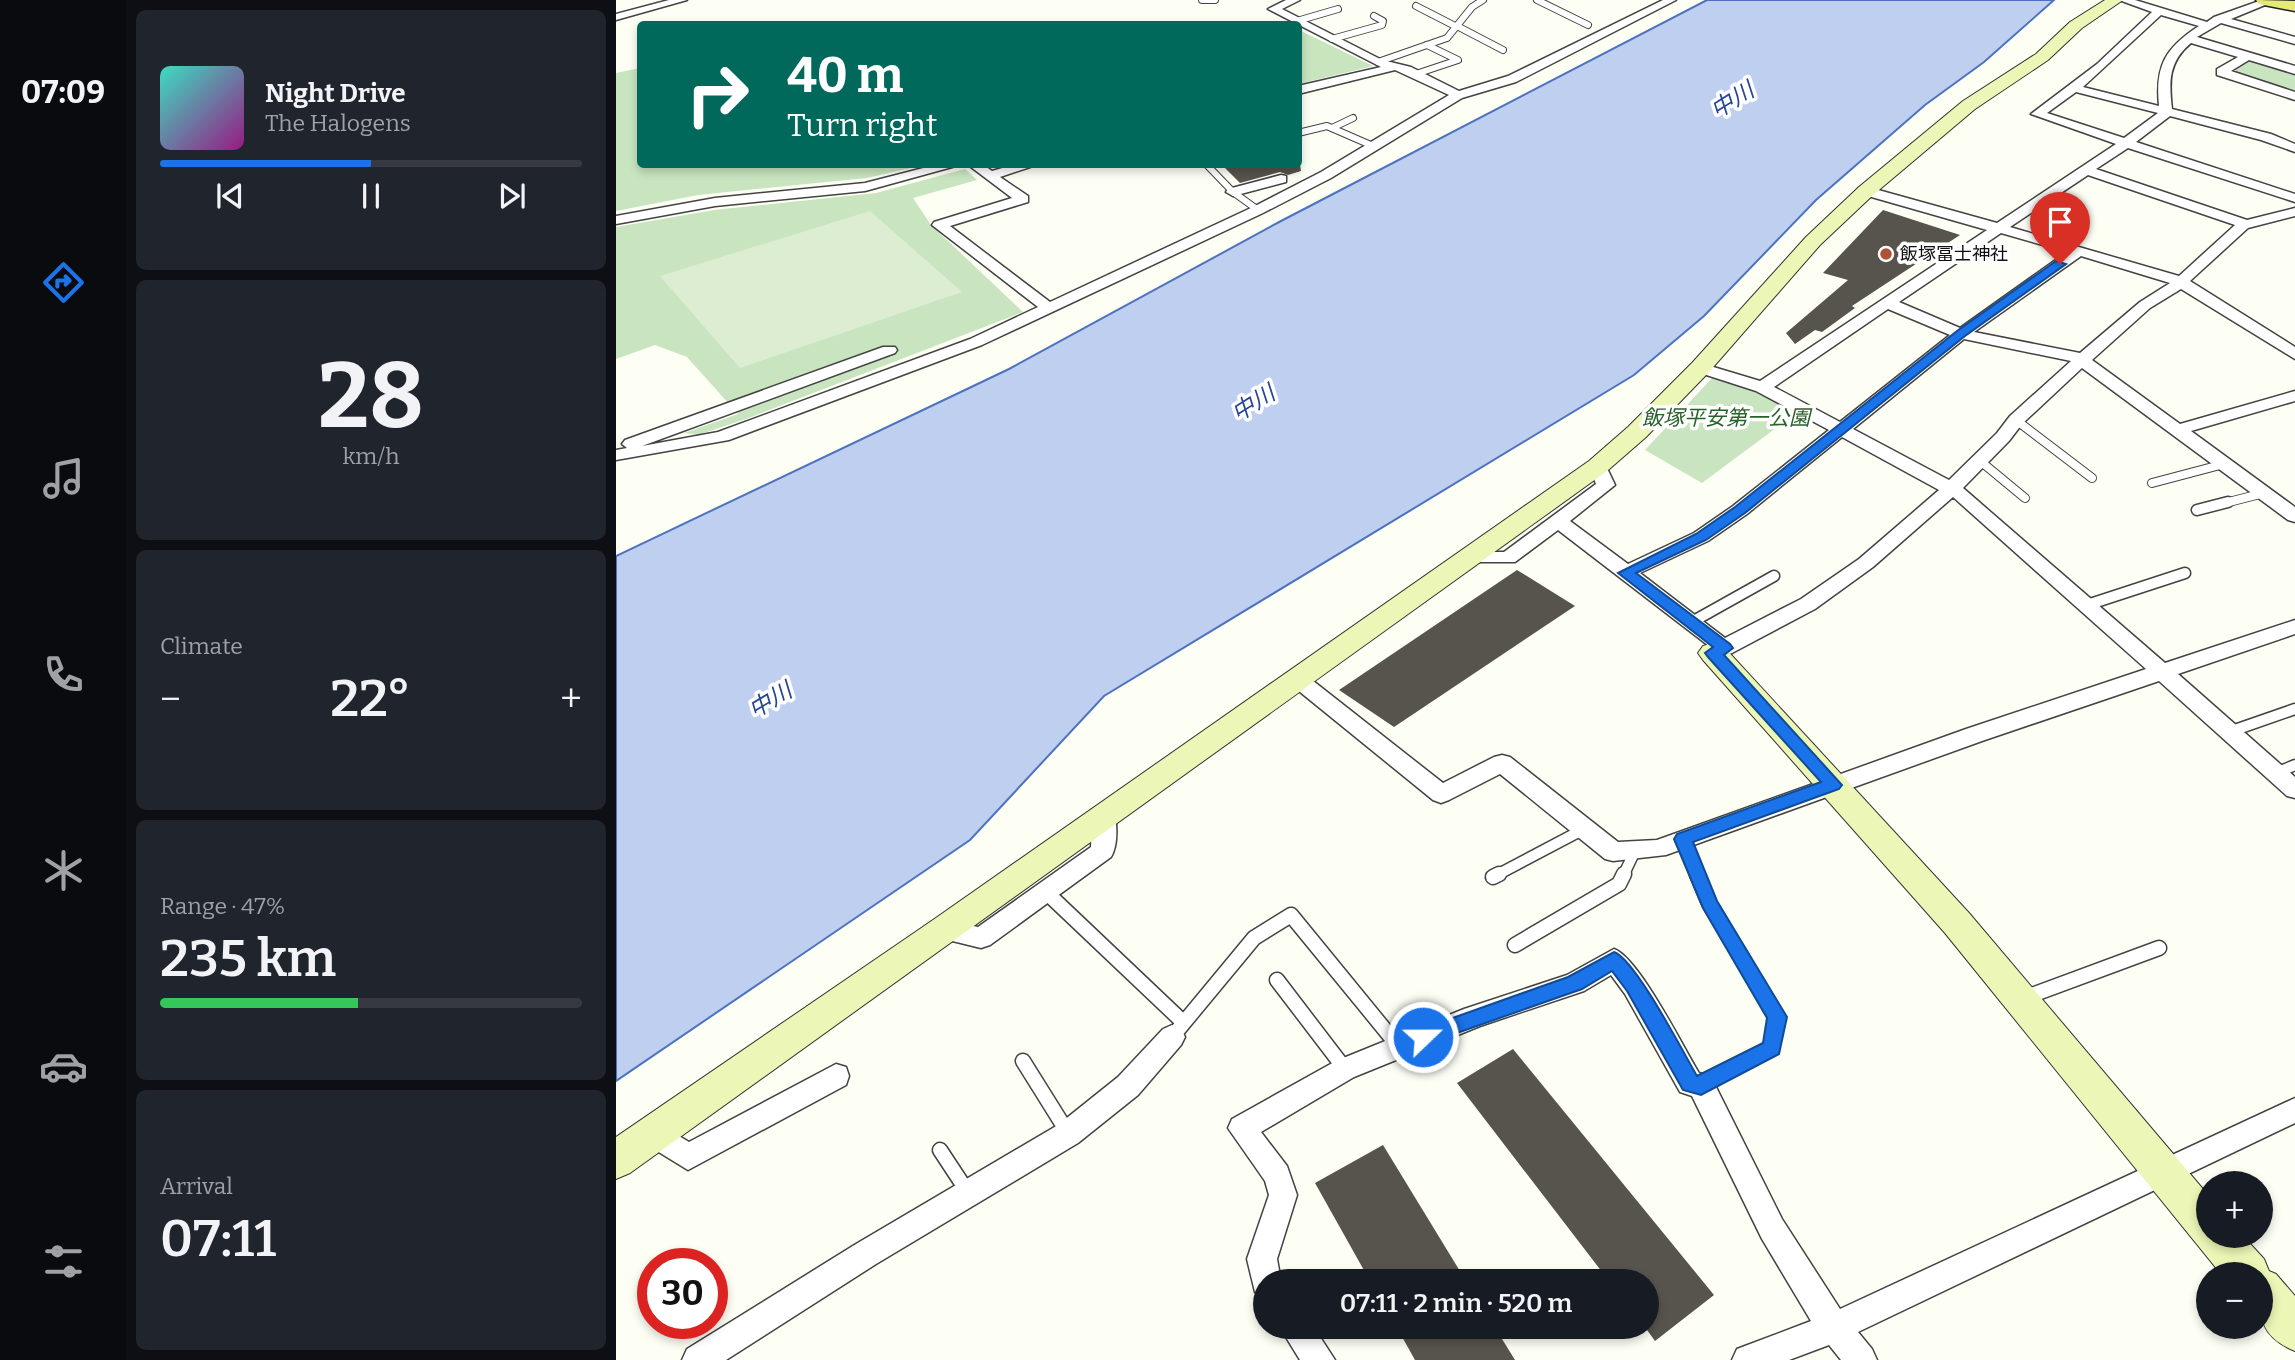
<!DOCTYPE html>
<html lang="en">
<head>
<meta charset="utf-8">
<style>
  :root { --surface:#171b24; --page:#20242c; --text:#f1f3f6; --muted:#9ea1a6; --line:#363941; --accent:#1a73e8 }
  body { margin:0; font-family:Bitter,"Noto Sans JP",serif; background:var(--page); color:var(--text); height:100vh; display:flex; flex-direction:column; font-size:26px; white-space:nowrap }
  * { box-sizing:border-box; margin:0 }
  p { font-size:23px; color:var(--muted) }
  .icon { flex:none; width:38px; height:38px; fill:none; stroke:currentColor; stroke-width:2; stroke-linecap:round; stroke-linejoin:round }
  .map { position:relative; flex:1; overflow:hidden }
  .drawer { display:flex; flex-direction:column; gap:10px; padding:10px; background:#0d0f14; width:490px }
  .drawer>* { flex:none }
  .top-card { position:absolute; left:21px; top:21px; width:665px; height:147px; border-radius:7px; box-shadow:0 4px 10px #0003; background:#00695c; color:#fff; overflow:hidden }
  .buttons { position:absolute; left:1580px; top:1171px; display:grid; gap:14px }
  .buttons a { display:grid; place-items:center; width:77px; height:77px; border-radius:50%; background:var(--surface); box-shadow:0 4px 10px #0003; font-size:35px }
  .speed { position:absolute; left:21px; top:1248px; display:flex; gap:14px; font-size:35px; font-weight:700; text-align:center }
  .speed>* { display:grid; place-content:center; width:91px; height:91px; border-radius:50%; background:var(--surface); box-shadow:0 4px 10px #0003; line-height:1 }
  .speed .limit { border:10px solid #d22; background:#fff; color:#111 }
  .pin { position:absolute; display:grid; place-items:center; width:60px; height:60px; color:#fff; margin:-72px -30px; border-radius:50% 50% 50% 0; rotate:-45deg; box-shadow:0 0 7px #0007 }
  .pin .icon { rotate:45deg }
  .me { position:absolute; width:77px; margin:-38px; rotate:68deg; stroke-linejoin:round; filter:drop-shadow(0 0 5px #0008) }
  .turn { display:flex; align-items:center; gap:24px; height:147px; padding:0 35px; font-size:32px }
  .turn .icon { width:91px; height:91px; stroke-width:2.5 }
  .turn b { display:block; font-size:49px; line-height:60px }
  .big { font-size:52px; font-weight:600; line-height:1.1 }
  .drawer .widget { flex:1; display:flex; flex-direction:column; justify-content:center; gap:10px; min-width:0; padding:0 24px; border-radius:10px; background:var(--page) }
  .drawer .dial { align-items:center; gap:0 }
  .dial b { font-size:91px; line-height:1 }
  .song { display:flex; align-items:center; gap:21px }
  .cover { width:84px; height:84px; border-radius:10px; background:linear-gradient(135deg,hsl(170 70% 55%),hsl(310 70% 35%)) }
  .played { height:7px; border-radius:4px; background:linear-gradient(90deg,var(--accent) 50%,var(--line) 50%) }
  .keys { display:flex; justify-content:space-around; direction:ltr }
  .heat { display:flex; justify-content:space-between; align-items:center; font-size:38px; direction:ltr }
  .charge { height:10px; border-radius:5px; background:linear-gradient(90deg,#34c759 47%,var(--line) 0) }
  .trip { position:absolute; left:637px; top:1269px; width:406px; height:70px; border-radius:35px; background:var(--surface); box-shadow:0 4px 10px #0003; font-weight:600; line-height:70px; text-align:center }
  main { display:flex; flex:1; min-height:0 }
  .tabs { display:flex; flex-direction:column; width:126px; justify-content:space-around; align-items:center; background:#090b0e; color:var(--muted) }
  .tabs .icon { width:49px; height:49px }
  .tabs .on { color:var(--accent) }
  .tabs b { font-size:32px; color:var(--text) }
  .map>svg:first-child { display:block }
</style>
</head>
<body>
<main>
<nav class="tabs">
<b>07:09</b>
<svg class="icon on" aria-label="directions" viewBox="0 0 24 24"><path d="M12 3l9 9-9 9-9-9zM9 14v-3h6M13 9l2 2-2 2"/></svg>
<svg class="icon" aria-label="music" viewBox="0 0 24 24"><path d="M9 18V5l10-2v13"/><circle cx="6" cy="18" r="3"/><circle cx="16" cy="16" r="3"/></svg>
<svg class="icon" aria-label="phone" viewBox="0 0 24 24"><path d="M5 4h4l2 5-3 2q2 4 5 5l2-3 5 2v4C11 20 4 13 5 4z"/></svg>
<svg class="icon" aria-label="climate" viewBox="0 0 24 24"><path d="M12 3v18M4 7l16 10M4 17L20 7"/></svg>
<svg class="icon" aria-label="car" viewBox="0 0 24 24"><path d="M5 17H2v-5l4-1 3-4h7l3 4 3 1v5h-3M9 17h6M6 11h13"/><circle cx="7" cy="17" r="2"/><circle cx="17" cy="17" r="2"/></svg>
<svg class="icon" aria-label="filters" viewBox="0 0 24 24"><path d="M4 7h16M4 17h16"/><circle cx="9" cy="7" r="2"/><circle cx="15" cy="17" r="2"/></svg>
</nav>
<section class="drawer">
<div class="widget">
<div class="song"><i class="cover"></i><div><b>Night Drive</b><p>The Halogens</p></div></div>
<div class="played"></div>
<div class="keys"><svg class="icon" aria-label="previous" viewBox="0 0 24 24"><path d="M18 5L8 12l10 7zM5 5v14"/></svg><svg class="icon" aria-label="pause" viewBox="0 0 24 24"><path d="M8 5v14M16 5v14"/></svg><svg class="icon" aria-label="next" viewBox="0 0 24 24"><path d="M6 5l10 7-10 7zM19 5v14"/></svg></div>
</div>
<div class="widget dial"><b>28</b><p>km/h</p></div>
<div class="widget"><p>Climate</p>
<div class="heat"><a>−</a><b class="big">22°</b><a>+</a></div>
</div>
<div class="widget"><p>Range · 47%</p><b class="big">235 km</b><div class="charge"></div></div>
<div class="widget"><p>Arrival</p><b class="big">07:11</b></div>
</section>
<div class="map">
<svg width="1679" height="1360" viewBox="0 0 1679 1360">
  <rect width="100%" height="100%" fill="#fdfef4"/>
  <g fill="#c9e5c0">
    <polygon points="682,30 683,30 757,66 683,84"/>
    <polygon points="1636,59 1679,72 1679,93 1617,72"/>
    <polygon points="24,68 24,164 308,165 251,178 82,195 0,211 0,73"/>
    <polygon points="349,169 361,180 297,198 315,225 407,312 130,419 82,435 68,433 122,414 71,357 39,345 0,359 0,227 98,210 260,193"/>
    <polygon points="1098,376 1143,388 1184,410 1086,483 1029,450"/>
  </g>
  <polygon fill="#dcedd1" points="254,211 346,292 124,368 44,276"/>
  <polygon fill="#becff0" stroke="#4d72be" stroke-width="2" points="1091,0 1438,0 1368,62 1309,105 1200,200 1088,316 1018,375 488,696 354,840 0,1081 0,556 393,369 665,221"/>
  <g fill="#57544d">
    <polygon points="605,164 684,164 685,171 672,175 664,172 624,183"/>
    <polygon points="1267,210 1344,235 1236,306 1239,308 1206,332 1199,330 1179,344 1170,333 1232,280 1207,273"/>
    <polygon points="901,570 959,606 778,727 723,690"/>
    <polygon points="897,1049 1098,1295 1039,1341 1031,1330 1031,1281 993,1281 841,1083"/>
    <polygon points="767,1145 850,1281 754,1281 699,1183"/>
    <polygon points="780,1326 878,1326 899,1360 799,1360"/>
  </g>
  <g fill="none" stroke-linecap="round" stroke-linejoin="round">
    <defs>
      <g id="lane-far3">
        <polyline points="586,0 599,0"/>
        <polyline points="921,0 972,25"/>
        <polyline points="800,6 841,27"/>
        <polyline points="681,21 722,9"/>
        <polyline points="841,26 887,50"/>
        <polyline points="716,39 766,25 767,21 758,16"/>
        <polyline points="762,62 831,38 856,7 867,0"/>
        <polyline points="800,74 842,60 811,45"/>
        <polyline points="716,128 737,118"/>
        <polyline points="682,133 711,126 757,146"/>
        <polyline points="590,164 617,192 642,210"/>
      </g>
      <g id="lane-far2">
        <polyline points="1400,420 1476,478"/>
        <polyline points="1363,460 1409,498"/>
        <polyline points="1536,483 1608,464"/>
        <polyline points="1605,504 1648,493"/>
      </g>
      <g id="lane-far1">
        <polyline points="1581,510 1612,502"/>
        <polyline points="1471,605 1569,573"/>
        <polyline points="1074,623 1158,576"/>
        <polyline points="1613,732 1679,709"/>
        <polyline points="1660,773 1679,765"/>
        <polyline points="1067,839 1082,876"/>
        <polyline points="879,876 968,829"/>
        <polyline points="1007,876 1019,851"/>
      </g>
      <g id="lane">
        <polyline points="1081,874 1093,903 1161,1017 1156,1048 1086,1085"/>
        <polyline points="877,877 883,874"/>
        <polyline points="430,892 567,1022"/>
        <polyline points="899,945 1003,884 1008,874"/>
        <polyline points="661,980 729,1069"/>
        <polyline points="1408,998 1543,948"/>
        <polyline points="556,1037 638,938 675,915 783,1047"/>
        <polyline points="407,1061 452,1133"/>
        <polyline points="324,1150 353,1194"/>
      </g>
      <g id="street">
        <polygon points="53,0 71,0 0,20 0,14"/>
        <polygon points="670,0 684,0 666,9 766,60 795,67 843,91 892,76 1047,0 1060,0 900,82 846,98 715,178 647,213 366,345 113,440 0,460 0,450 11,448 6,444 9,440 267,347 279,347 281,350 279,353 26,446 102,432 354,339 422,307 316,225 318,222 396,198 351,164 366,164 376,171 400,164 423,164 384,177 412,196 412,202 334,226 434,302 637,207 705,172 833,95 779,70 682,94 682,86 765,67 652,9"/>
        <path d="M 1503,0 L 1519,0 L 1591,22 L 1598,17 L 1646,0 L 1650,3 L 1649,5 L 1615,19 L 1679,37 L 1679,44 L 1605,23 L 1581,37 L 1679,66 L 1679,74 L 1633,60 L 1615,71 L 1679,92 L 1679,100 L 1601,75 L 1601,69 L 1622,57 L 1575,43 C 1552,62 1553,82 1556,109 L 1655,134 L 1679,144 L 1679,152 L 1645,140 L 1554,116 L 1520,142 L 1679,194 L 1679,202 L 1512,148 L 1480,169 L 1631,220 L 1679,208 L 1679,216 L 1632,228 L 1574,281 L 1679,347 L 1679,359 L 1565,289 L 1534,308 L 1476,360 L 1564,424 L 1679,391 L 1679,401 L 1575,431 L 1679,507 L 1679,522 L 1672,520 L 1466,368 L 1406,424 L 1393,441 L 1347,488 L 1549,663 L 1679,620 L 1679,634 L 1562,674 L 1679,777 L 1679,798 L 1671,796 L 1543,681 L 1366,741 L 1050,855 L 997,861 L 989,859 L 884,774 L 833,800 L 825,803 L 817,800 L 673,683 L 670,678 L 673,673 L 680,671 L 687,673 L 827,783 L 878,757 L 886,755 L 894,757 L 1002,842 L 1041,840 L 1350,729 L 1530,669 L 1337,497 L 1257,567 L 1199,609 L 1116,653 L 1097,660 L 1090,658 L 1087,653 L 1093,646 L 942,530 L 899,562 L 853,562 L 846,560 L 843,556 L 846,552 L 888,552 L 980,484 L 973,466 L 982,461 L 988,462 L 999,485 L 954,521 L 1012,564 L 1078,533 L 1117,506 L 1213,430 L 1140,391 L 1078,371 L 1076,368 L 1084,363 L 1144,381 L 1371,230 L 1245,194 L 1245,188 L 1255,188 L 1381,223 L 1500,144 L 1415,114 L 1481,64 L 1536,12 ZM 1545,15 L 1583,26 C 1549,48 1539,66 1543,106 L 1467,87 ZM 1460,92 L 1542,113 L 1508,138 L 1431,113 ZM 1472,175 L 1619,225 L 1563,276 L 1394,227 ZM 1385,233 L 1451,252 L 1344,328 L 1283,302 ZM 1465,256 L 1554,283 L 1524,302 L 1464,353 L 1358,332 ZM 1272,309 L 1334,335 L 1224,422 L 1158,387 ZM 1348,339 L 1455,361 L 1394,416 L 1381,433 L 1333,480 L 1237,429 ZM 1226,437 L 1323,490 L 1243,559 L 1185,599 L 1109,638 L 1024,573 L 1092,541 L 1131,514 Z"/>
        <polygon points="323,164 347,164 249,191 99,206 0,224 0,216 99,198 249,183"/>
        <polygon points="665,175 670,176 670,182 617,196 610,192 612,189"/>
        <path d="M 488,806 L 496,809 C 502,820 502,846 495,857 L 374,945 L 365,948 L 320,937 L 317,930 L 320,923 L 329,920 L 362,927 L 475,847 L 476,815 L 480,809 Z"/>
        <path d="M 998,949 C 1023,958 1067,1047 1083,1073 L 1095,1077 L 1166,1219 L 1224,1309 L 1679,1098 L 1679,1123 L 1242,1332 L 1256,1349 L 1261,1360 L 1225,1360 L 1213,1345 L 1173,1360 L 1116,1360 L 1121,1349 L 1195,1321 L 1146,1239 L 1076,1096 L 1064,1092 L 1009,994 L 995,975 L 968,991 L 864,1026 L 738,1077 L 645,1132 L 671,1166 L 681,1195 L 661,1259 L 665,1281 L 649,1281 L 649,1296 L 639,1292 L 631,1259 L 653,1195 L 649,1181 L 612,1128 L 616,1119 L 720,1061 L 848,1009 L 951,975 Z"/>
        <polygon points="556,1025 565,1029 569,1037 565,1045 522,1095 462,1143 260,1264 110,1360 66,1360 71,1349 240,1244 442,1125 502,1077 547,1029"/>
        <polygon points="220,1064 230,1067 233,1076 230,1085 72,1170 28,1143 24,1134 28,1125 38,1121 73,1142"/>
        <polygon points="663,1326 697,1326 719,1360 684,1360"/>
      </g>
      <g id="secondary">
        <polygon points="1489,0 1507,0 1466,28 1432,60 1359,109 1257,195 1204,245 1092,373 1030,437 991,471 14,1173 0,1179 0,1137 317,920 973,461 1012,427 1076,363 1190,237 1243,187 1347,101 1420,54 1454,22"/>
        <path d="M 1097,643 L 1107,646 L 1353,913 L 1592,1195 L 1592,1236 L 1627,1236 L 1648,1259 L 1653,1271 L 1660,1274 L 1679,1296 L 1679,1351 C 1638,1334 1645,1312 1645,1274 L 1605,1274 L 1329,933 L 1087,660 L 1082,653 L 1087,646 Z"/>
      </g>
      <polygon id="primary" points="1640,0 1679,1 1679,11 1643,4"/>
    </defs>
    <use href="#lane-far3" stroke="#434343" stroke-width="8"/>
    <use href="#lane-far2" stroke="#434343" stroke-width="10"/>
    <use href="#lane-far1" stroke="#434343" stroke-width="13"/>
    <use href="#lane" stroke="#434343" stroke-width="17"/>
    <use href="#street" stroke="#434343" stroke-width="3"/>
    <use href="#secondary" stroke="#323232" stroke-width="2"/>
    <use href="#primary" stroke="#212121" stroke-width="3"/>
    <use href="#lane-far3" stroke="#fff" stroke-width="6"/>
    <use href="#lane-far2" stroke="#fff" stroke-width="8"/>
    <use href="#lane-far1" stroke="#fff" stroke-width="10"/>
    <use href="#lane" stroke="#fff" stroke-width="14"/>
    <use href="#street" fill="#fff" fill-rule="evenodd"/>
    <use href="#secondary" fill="#ecf6b6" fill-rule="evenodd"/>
    <use href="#primary" fill="#e5e978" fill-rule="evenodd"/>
  </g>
  <path fill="#1a73e8" stroke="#114b97" stroke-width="2" d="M 1440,261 L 1450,264 L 1349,336 L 1129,513 L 1090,540 L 1020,573 L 1114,644 L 1117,648 L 1108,655 L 1226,785 L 1223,789 L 1077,842 L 1101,901 L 1171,1017 L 1163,1054 L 1085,1095 L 1067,1090 L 1011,991 L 996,971 L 966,989 L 807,1045 L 800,1043 L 797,1037 L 800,1031 L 952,977 L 998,952 C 1019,959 1067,1052 1081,1076 L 1147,1043 L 1151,1018 L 1087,908 L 1058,839 L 1061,834 L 1205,782 L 1092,657 L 1089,653 L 1097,647 L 1002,573 L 1080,534 L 1119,507 L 1341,331 Z"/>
  <circle fill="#b05237" stroke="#fff" stroke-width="2.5" cx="1270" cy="254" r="7"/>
  <g text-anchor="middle" stroke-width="7" stroke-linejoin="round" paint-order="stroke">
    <g font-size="18" fill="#101010" stroke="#fff" text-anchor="start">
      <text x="1284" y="260">飯塚冨士神社</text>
    </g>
    <g font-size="21" font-style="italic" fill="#27612a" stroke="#fff">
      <text x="1110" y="425">飯塚平安第一公園</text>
    </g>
    <g font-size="23" font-style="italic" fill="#264694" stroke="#fff">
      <text transform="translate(1116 100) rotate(-32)" y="8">中川</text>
      <text transform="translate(637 403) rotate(-32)" y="8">中川</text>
      <text transform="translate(154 700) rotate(-31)" y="8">中川</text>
    </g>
  </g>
</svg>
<div class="buttons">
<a>+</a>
<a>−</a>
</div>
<div class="speed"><div class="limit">30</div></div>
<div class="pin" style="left:1444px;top:264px;background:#d93025"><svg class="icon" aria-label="arrive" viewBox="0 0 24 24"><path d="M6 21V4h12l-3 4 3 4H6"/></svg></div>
<svg class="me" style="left:807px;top:1037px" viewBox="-20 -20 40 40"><circle r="17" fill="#1a73e8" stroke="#fff" stroke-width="3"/><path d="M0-11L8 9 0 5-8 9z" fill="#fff"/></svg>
<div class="trip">07:11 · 2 min · 520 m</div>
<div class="top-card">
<div class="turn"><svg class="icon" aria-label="right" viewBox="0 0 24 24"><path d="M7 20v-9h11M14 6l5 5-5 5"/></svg><div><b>40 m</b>Turn right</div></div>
</div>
</div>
</main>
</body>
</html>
